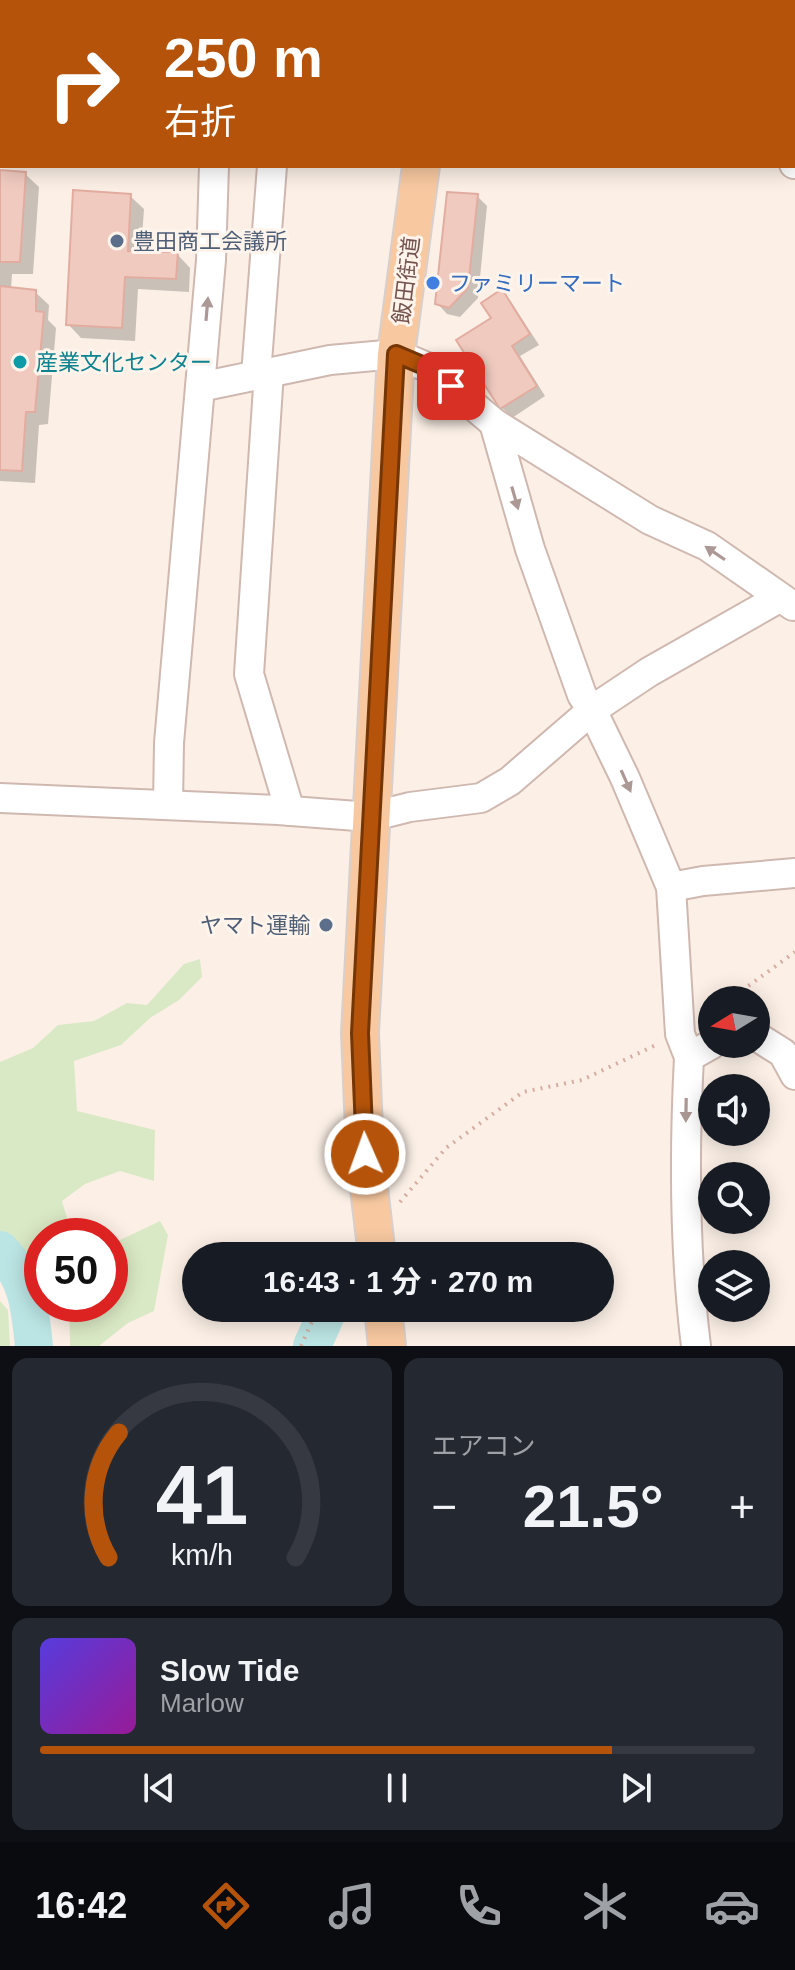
<!DOCTYPE html>
<html lang="ja">
<head>
<meta charset="utf-8">
<style>
  :root { --surface:#171b24; --page:#242831; --text:#f1f3f6; --muted:#9ea1a6; --line:#363941; --accent:#b45309 }
  body { margin:0; font-family:Arial,"Noto Sans JP",sans-serif; background:var(--page); color:var(--text); height:100vh; display:flex; flex-direction:column; font-size:30px; white-space:nowrap }
  * { box-sizing:border-box; margin:0 }
  p { font-size:26px; color:var(--muted) }
  .icon { flex:none; width:44px; height:44px; fill:none; stroke:currentColor; stroke-width:2; stroke-linecap:round; stroke-linejoin:round }
  .map { position:relative; height:1346px; overflow:hidden }
  .details { display:flex; flex-direction:column; gap:12px; padding:12px; background:#0d0f14; flex:1 }
  .details>* { flex:none }
  .top-card { position:absolute; left:0px; top:0px; width:796px; height:168px; box-shadow:0 4px 20px #0003; background:#b45309; color:#fff; overflow:hidden }
  .needle { width:52px; rotate:259deg }
  .fabs { position:absolute; left:698px; top:986px; display:grid; gap:16px }
  .fabs a { display:grid; place-items:center; width:72px; height:72px; border-radius:50%; background:var(--surface); box-shadow:0 4px 20px #0003; font-size:40px }
  .speed { position:absolute; left:24px; top:1218px; display:flex; gap:16px; font-size:40px; font-weight:700; text-align:center }
  .speed>* { display:grid; place-content:center; width:104px; height:104px; border-radius:50%; background:var(--surface); box-shadow:0 4px 20px #0003; line-height:1 }
  .speed .limit { border:12px solid #d22; background:#fff; color:#111 }
  .pin { position:absolute; display:grid; place-items:center; width:68px; height:68px; color:#fff; margin:-34px; border-radius:16px; box-shadow:0 4px 12px #0006 }
  .me { position:absolute; width:88px; margin:-44px; rotate:358deg; stroke-linejoin:round; filter:drop-shadow(0 0 6px #0008) }
  .turn { display:flex; align-items:center; gap:28px; height:168px; padding:0 32px; font-size:36px }
  .turn .icon { width:104px; height:104px; stroke-width:2.5 }
  .turn b { display:block; font-size:56px; line-height:68px }
  .big { font-size:60px; font-weight:700; line-height:1.1 }
  .details .card { flex:1; display:flex; flex-direction:column; justify-content:center; gap:12px; min-width:0; padding:0 28px; border-radius:16px; background:var(--page) }
  .details .dial { align-items:center; gap:0 }
  .dial svg { height:208px; overflow:visible; fill:none; stroke:var(--line); stroke-width:7; stroke-linecap:round; text-anchor:middle }
  .dial text { fill:var(--text); stroke:none }
  .song { display:flex; align-items:center; gap:24px }
  .cover { width:96px; height:96px; border-radius:12px; background:linear-gradient(135deg,hsl(250 70% 55%),hsl(300 70% 35%)) }
  .played { height:8px; border-radius:4px; background:linear-gradient(90deg,var(--accent) 80%,var(--line) 80%) }
  .keys { display:flex; justify-content:space-around; direction:ltr }
  .heat { display:flex; justify-content:space-between; align-items:center; font-size:44px; direction:ltr }
  .details .tiles { flex:1; display:grid; gap:12px; grid-template-columns:1fr 1fr }
  .card:last-child { grid-column:span 2 }
  .trip { position:absolute; left:182px; top:1242px; width:432px; height:80px; border-radius:40px; background:var(--surface); box-shadow:0 4px 20px #0003; font-weight:700; line-height:80px; text-align:center }
  .dock { display:flex; height:128px; justify-content:space-around; align-items:center; background:#090b0e; color:var(--muted) }
  .dock .icon { width:56px; height:56px }
  .dock .current { color:var(--accent) }
  .dock b { font-size:36px; color:var(--text) }
  .map>svg:first-child { display:block }
</style>
</head>
<body>
<div class="map">
<svg width="795" height="1346" viewBox="0 0 795 1346">
  <rect width="100%" height="100%" fill="#fcf0e6"/>
  <g fill="#dae9c5">
    <polygon points="200,959 202,977 179,1000 150,1018 121,1045 74,1061 77,1111 155,1130 154,1181 120,1171 85,1184 62,1201 67,1218 51,1229 54,1236 42,1236 42,1284 38,1285 25,1265 0,1239 0,1062 33,1048 58,1025 94,1021 127,1003 147,1005 184,964"/>
    <polygon points="160,1221 168,1235 154,1311 128,1323 99,1346 70,1346 69,1304 110,1304 110,1242 116,1242"/>
    <polygon points="0,1301 8,1310 10,1346 0,1346"/>
  </g>
  <g fill="#0003">
    <polygon points="0,0 29,0 2,3"/>
    <polygon points="216,0 261,0 261,2 218,2"/>
    <polygon points="378,0 433,0 433,2"/>
    <polygon points="494,0 538,0 494,2"/>
    <rect x="545" y="0" width="33" height="2"/>
    <rect x="0" y="4" width="2" height="21"/>
    <rect x="794" y="114" width="1" height="39"/>
    <polygon points="0,172 25,174 39,187 33,274 12,274 11,289 35,292 49,305 48,320 56,328 48,424 39,425 35,483 0,481"/>
    <polygon points="130,196 144,209 141,253 177,254 190,268 189,292 138,289 135,341 81,338 68,324"/>
    <polygon points="477,196 487,206 478,298 460,317 447,314 437,303"/>
    <polygon points="501,292 511,302 539,345 520,356 545,396 512,418 502,408 459,341 494,318"/>
  </g>
  <g fill="none" stroke-linecap="round" stroke-linejoin="round">
    <g stroke="#bbe5e4" stroke-width="38">
      <path d="M 0,1250 C 28,1277 30,1309 34,1346"/>
      <polyline points="312,1346 329,1308"/>
    </g>
  </g>
  <g fill="#f0cabf" stroke="#e2ada0" stroke-width="2">
    <rect x="137" y="0" width="58" height="2"/>
    <rect x="290" y="0" width="35" height="2"/>
    <polygon points="376,0 423,0 376,2"/>
    <polygon points="0,170 26,172 20,262 0,262"/>
    <polygon points="73,190 131,194 128,251 178,252 176,279 125,277 122,328 66,325"/>
    <polygon points="447,192 478,194 468,288 449,308 435,304"/>
    <polygon points="0,286 36,290 36,311 44,312 35,412 26,412 22,471 0,470"/>
    <polygon points="502,289 530,334 512,346 537,386 500,409 456,340 491,318 481,303"/>
  </g>
  <g fill="none" stroke-linecap="round" stroke-linejoin="round">
    <defs>
      <g id="minor">
        <polyline points="124,0 124,2"/>
        <polyline points="270,0 270,2"/>
        <polyline points="638,0 654,2"/>
        <polyline points="604,2 604,0"/>
        <polyline points="794,20 795,20"/>
        <polyline points="0,144 2,144"/>
        <polyline points="794,164 795,164"/>
        <polyline points="269,372 249,674 290,811"/>
        <polyline points="256,375 272,166"/>
        <polyline points="200,387 330,360 396,354 429,368 494,423 650,520 707,546 793,606"/>
        <path d="M 494,423 L 530,549 L 582,695 L 592,710 L 625,778 L 671,887 L 680,1034 L 689,1057 C 684,1153 684,1250 696,1346"/>
        <polyline points="0,798 278,810 370,817 410,807 481,798 510,781 592,710 649,672 779,598"/>
        <polyline points="168,805 169,743 211,260 214,166"/>
        <polyline points="671,887 703,881 795,873"/>
        <polyline points="756,1036 783,1053 795,1075"/>
        <polyline points="689,1057 712,1044"/>
      </g>
      <g id="major">
        <polyline points="442,2 442,0"/>
        <polyline points="377,1256 365,1154 360,1033 396,354 421,166"/>
        <polyline points="383,1308 387,1346"/>
      </g>
    </defs>
    <use href="#minor" stroke="#cfb8b0" stroke-width="32"/>
    <use href="#major" stroke="#d8cfcd" stroke-width="40"/>
    <g stroke="#d5ada2" stroke-width="4" stroke-dasharray="2 6" stroke-linecap="butt">
      <polyline points="729,1000 795,952"/>
      <polyline points="400,1202 446,1148 523,1092 582,1080 658,1044"/>
      <polyline points="301,1346 318,1308"/>
    </g>
    <use href="#minor" stroke="#fff" stroke-width="28"/>
    <use href="#major" stroke="#f8c9a1" stroke-width="36"/>
  </g>
  <defs><path id="oneway-solid" d="M-6-.8H1V-3.2L6.5 0L1 3.2V.8H-6Z" transform="scale(2)"/></defs>
  <g fill="#ac9894">
    <use href="#oneway-solid" transform="translate(207 309) rotate(-85)"/>
    <use href="#oneway-solid" transform="translate(515 498) rotate(74)"/>
    <use href="#oneway-solid" transform="translate(715 553) rotate(-146)"/>
    <use href="#oneway-solid" transform="translate(626 781) rotate(66)"/>
    <use href="#oneway-solid" transform="translate(686 1110) rotate(91)"/>
  </g>
  <g fill="none" stroke-linecap="round" stroke-linejoin="round">
    <defs>
      <polyline id="route" points="365,1154 360,1033 396,354 429,368 451,386"/>
    </defs>
    <use href="#route" stroke="#753606" stroke-width="20"/>
    <use href="#route" stroke="#b45309" stroke-width="14"/>
  </g>
  <g fill="#5c6f8a" stroke="#fef4ec" stroke-width="3">
    <circle cx="117" cy="241" r="8"/>
    <circle cx="326" cy="925" r="8"/>
  </g>
  <circle fill="#3f7fe0" stroke="#fef4ec" stroke-width="3" cx="433" cy="283" r="8"/>
  <circle fill="#0f9aa8" stroke="#fef4ec" stroke-width="3" cx="20" cy="362" r="8"/>
  <g text-anchor="middle" stroke-width="6" stroke-linejoin="round" paint-order="stroke">
    <g font-size="22" fill="#4e5e75" stroke="#fef4ec" text-anchor="start">
      <text x="133" y="249">豊田商工会議所</text>
      <text x="310" y="933" text-anchor="end">ヤマト運輸</text>
    </g>
    <g font-size="22" fill="#74534c" stroke="#fef4ec">
      <text transform="translate(406 280) rotate(-83)" y="8">飯田街道</text>
    </g>
    <g font-size="22" fill="#366cbe" stroke="#fef4ec" text-anchor="start">
      <text x="449" y="291">ファミリーマート</text>
    </g>
    <g font-size="22" fill="#0d838f" stroke="#fef4ec" text-anchor="start">
      <text x="36" y="370">産業文化センター</text>
    </g>
  </g>
</svg>
<div class="fabs">
<a><svg class="needle" viewBox="-14 -14 28 28"><path d="M0-13l5 13h-10z" fill="#e53935"/><path d="M0 13l5-13h-10z" fill="#9ea1a6"/></svg></a>
<a><svg class="icon" aria-label="sound" viewBox="0 0 24 24"><path d="M4 9h4l5-4v14l-5-4H4zM17 9q2 3 0 6"/></svg></a>
<a><svg class="icon" aria-label="search" viewBox="0 0 24 24"><circle cx="10" cy="10" r="6"/><path d="M15 15l6 6"/></svg></a>
<a><svg class="icon" aria-label="layers" viewBox="0 0 24 24"><path d="M12 4l9 5-9 5-9-5zM3 14l9 5 9-5"/></svg></a>
</div>
<div class="speed"><div class="limit">50</div></div>
<div class="pin" style="left:451px;top:386px;background:#d93025"><svg class="icon" aria-label="arrive" viewBox="0 0 24 24"><path d="M6 21V4h12l-3 4 3 4H6"/></svg></div>
<svg class="me" style="left:365px;top:1154px" viewBox="-20 -20 40 40"><circle r="17" fill="#b45309" stroke="#fff" stroke-width="3"/><path d="M0-11L8 9 0 5-8 9z" fill="#fff"/></svg>
<div class="trip">16:43 · 1 分 · 270 m</div>
<div class="top-card">
<div class="turn"><svg class="icon" aria-label="right" viewBox="0 0 24 24"><path d="M7 20v-9h11M14 6l5 5-5 5"/></svg><div><b>250 m</b>右折</div></div>
</div>
</div>
<section class="details">
<div class="tiles">
<div class="card dial"><svg viewBox="0 0 100 80">
<path d="M14 69A42 42 0 1 1 86 69"/>
<path d="M14 69A42 42 0 0 1 18 21" stroke="#b45309"/>
<text x="50" y="56" font-size="32" font-weight="700">41</text>
<text x="50" y="72" font-size="11">km/h</text>
</svg></div>
<div class="card"><p>エアコン</p>
<div class="heat"><a>−</a><b class="big">21.5°</b><a>+</a></div>
</div>
<div class="card">
<div class="song"><i class="cover"></i><div><b>Slow Tide</b><p>Marlow</p></div></div>
<div class="played"></div>
<div class="keys"><svg class="icon" aria-label="previous" viewBox="0 0 24 24"><path d="M18 5L8 12l10 7zM5 5v14"/></svg><svg class="icon" aria-label="pause" viewBox="0 0 24 24"><path d="M8 5v14M16 5v14"/></svg><svg class="icon" aria-label="next" viewBox="0 0 24 24"><path d="M6 5l10 7-10 7zM19 5v14"/></svg></div>
</div>
</div>
</section>
<nav class="dock">
<b>16:42</b>
<svg class="icon current" aria-label="directions" viewBox="0 0 24 24"><path d="M12 3l9 9-9 9-9-9zM9 14v-3h6M13 9l2 2-2 2"/></svg>
<svg class="icon" aria-label="music" viewBox="0 0 24 24"><path d="M9 18V5l10-2v13"/><circle cx="6" cy="18" r="3"/><circle cx="16" cy="16" r="3"/></svg>
<svg class="icon" aria-label="phone" viewBox="0 0 24 24"><path d="M5 4h4l2 5-3 2q2 4 5 5l2-3 5 2v4C11 20 4 13 5 4z"/></svg>
<svg class="icon" aria-label="climate" viewBox="0 0 24 24"><path d="M12 3v18M4 7l16 10M4 17L20 7"/></svg>
<svg class="icon" aria-label="car" viewBox="0 0 24 24"><path d="M5 17H2v-5l4-1 3-4h7l3 4 3 1v5h-3M9 17h6M6 11h13"/><circle cx="7" cy="17" r="2"/><circle cx="17" cy="17" r="2"/></svg>
</nav>
</body>
</html>
